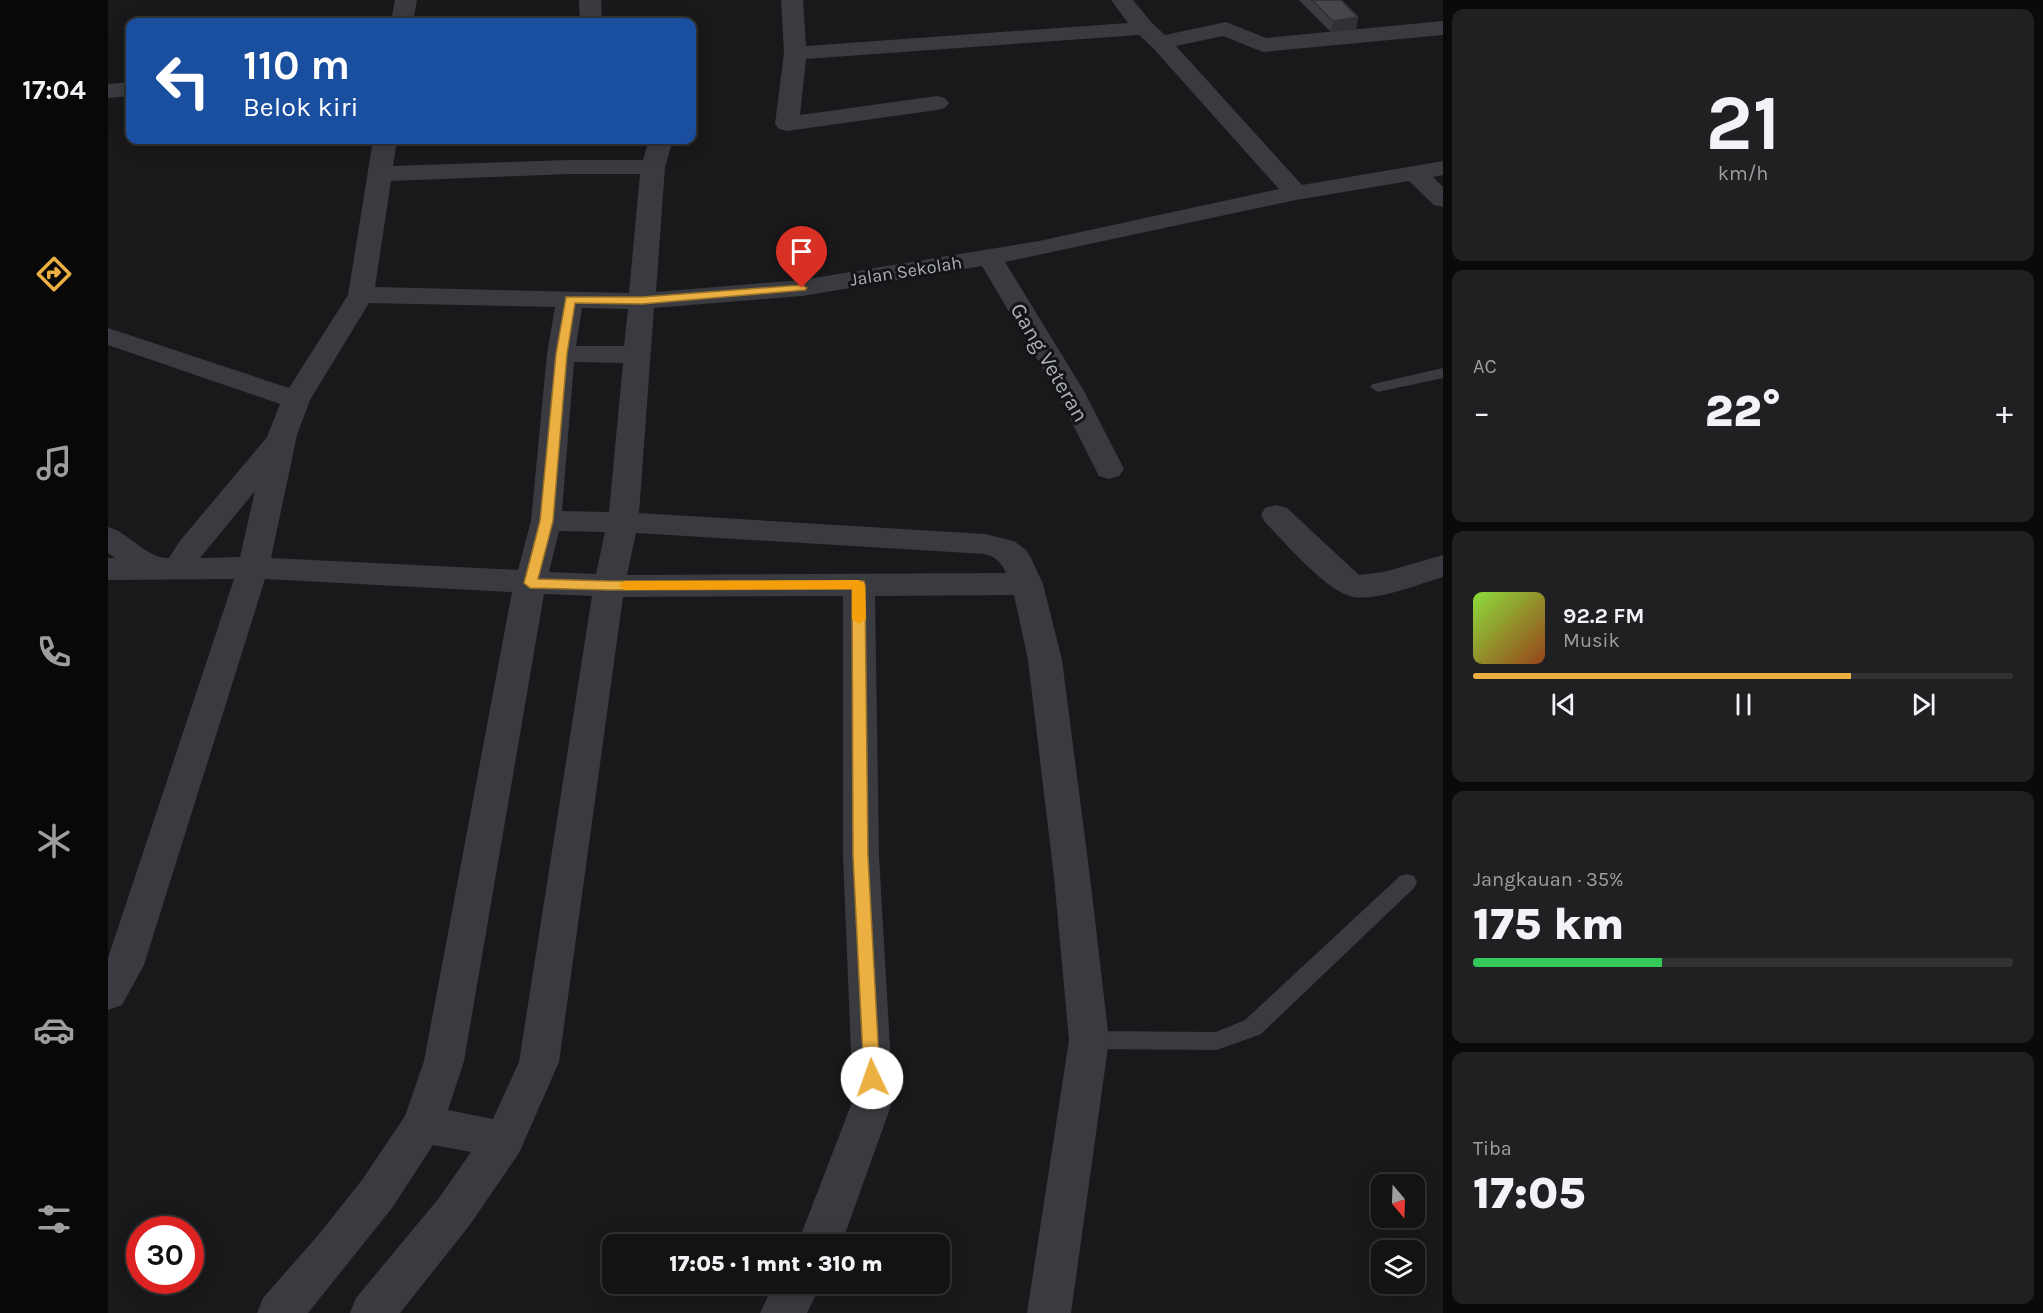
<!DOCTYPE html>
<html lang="id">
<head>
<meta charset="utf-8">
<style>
  :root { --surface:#131314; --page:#202022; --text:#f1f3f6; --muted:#9d9ea0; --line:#323234; --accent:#ebb041 }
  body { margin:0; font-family:Karla,sans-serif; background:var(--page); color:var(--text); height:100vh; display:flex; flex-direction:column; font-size:22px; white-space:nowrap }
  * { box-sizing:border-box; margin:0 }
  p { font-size:20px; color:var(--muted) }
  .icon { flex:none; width:33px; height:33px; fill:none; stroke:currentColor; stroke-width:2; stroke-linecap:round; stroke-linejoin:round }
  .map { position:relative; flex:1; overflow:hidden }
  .drawer { display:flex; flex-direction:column; gap:9px; padding:9px; background:#0a0a0b; width:600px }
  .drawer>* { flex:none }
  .banner { position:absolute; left:18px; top:18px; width:570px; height:126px; border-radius:12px; box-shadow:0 3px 15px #0003,0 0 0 2px var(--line); background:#1a4fa0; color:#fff; overflow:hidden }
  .needle { width:39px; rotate:161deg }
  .buttons { position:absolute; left:1263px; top:1174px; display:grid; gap:12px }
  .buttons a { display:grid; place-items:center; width:54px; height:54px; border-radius:12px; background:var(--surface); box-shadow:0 3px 15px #0003,0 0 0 2px var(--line); font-size:30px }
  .speed { position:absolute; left:18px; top:1216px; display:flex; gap:12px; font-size:30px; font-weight:700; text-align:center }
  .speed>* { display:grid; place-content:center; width:78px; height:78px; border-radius:50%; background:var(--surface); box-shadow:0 3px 15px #0003,0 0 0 2px var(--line); line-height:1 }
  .speed .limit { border:9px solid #d22; background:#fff; color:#111 }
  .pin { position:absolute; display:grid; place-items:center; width:51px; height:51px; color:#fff; margin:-62px -26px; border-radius:50% 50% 50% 0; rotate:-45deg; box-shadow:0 0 6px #0007 }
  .pin .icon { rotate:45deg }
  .me { position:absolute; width:66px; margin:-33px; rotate:357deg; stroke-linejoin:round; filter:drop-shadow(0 0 4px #0008) }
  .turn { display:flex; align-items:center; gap:21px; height:126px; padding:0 18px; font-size:27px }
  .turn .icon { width:78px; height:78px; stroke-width:2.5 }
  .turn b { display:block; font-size:42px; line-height:51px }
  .big { font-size:45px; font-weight:800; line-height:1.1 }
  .drawer .widget { flex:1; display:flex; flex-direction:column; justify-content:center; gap:9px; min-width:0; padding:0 21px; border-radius:12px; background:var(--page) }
  .drawer .dial { align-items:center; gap:0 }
  .dial b { font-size:78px; line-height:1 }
  .song { display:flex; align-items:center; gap:18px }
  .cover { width:72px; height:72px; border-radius:9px; background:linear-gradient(135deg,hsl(90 70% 55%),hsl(20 70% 35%)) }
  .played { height:6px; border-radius:3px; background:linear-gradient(90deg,var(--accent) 70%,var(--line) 70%) }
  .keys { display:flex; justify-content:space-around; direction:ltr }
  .heat { display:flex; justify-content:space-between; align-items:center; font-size:33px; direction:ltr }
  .charge { height:9px; border-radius:4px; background:linear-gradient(90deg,#34c759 35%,var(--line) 0) }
  .trip { position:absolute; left:494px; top:1234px; width:348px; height:60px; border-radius:12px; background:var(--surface); box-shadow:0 3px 15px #0003,0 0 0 2px var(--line); font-weight:800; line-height:60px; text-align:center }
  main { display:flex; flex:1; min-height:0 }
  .menu { display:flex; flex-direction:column; width:108px; justify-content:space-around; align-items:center; background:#080808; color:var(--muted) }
  .menu .icon { width:42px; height:42px }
  .menu .active { color:var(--accent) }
  .menu b { font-size:27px; color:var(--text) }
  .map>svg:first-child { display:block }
</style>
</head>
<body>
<main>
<nav class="menu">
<b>17:04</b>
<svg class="icon active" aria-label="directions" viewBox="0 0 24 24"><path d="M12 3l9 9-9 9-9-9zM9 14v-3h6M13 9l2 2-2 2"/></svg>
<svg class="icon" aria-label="music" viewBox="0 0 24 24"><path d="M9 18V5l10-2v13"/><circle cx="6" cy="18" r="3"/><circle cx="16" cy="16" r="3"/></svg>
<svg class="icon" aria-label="phone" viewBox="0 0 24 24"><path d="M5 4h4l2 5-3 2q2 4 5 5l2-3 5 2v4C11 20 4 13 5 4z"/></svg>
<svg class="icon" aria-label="climate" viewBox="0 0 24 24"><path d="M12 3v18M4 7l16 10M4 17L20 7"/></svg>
<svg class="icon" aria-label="car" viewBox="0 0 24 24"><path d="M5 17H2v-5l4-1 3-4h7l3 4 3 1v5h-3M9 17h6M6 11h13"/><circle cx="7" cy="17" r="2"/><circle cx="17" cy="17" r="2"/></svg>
<svg class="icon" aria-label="filters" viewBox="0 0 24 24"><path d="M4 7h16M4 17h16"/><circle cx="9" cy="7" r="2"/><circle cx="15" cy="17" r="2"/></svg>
</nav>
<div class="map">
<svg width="1335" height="1313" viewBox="0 0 1335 1313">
  <rect width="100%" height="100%" fill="#19191b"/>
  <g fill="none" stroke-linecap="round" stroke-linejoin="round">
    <g fill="#3a3b40" fill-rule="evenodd">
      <polygon points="1335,368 1335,378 1270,392 1262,387 1265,384"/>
      <polygon points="1299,874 1306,876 1309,882 1306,888 1153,1034 1109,1050 981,1049 973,1047 970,1040 973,1033 981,1031 1108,1032 1137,1020 1292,876"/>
    </g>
    <g fill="#3a3b40" fill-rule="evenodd">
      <polygon points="287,0 309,0 305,22 283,22"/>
      <polygon points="471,0 493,0 494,22 472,22"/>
      <path d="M 673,0 L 695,0 L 698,46 L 1020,23 L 1003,0 L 1025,0 L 1044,23 L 1057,35 L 1118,22 L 1158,38 L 1335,21 L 1335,35 L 1155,52 L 1115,36 L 1068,46 L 1194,185 L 1335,161 L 1335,175 L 1325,177 L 1335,187 L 1335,207 L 1326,205 L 1301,181 L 1188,200 L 897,262 L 976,391 L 1016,469 L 1011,476 L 1001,479 L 991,476 L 948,391 L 874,266 L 694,296 L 546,308 L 531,513 L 877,534 L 906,541 L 918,550 L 923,558 L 935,584 L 954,660 L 982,877 L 1001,1040 L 963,1313 L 919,1313 L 961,1040 L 946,877 L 920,660 L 906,595 L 767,596 L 771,856 L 785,1100 L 733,1245 L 689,1245 L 745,1100 L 735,856 L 735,596 L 515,597 L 451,1062 L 411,1153 L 361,1226 L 292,1313 L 242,1313 L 248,1298 L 331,1198 L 363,1152 L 325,1145 L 284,1208 L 200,1313 L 149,1313 L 155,1298 L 212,1233 L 254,1180 L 297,1116 L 316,1061 L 404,592 L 157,579 L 36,965 L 14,1005 L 0,1010 L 0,958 L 126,579 L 0,580 L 0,558 L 7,558 L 0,553 L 0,527 C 22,533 37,558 61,558 L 71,542 L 159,437 L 172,404 L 0,345 L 0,328 L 181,388 L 240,295 L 265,140 L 289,140 L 285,166 L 461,160 L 535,160 L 541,140 L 565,140 L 557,167 L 548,292 L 694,280 L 931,241 L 1171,189 L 1045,48 L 1031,35 L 698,59 L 692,115 L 829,96 L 837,98 L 841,103 L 837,108 L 829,110 L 679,131 L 671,129 L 667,124 L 676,53 ZM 461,174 L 532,174 L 521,293 L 267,287 L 283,181 ZM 261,303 L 447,307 L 439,354 L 423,521 L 410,570 L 163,558 L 189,435 L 202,400 ZM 474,308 L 520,309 L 516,346 L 468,346 ZM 466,362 L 515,363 L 501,512 L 454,511 ZM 147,491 L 132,557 L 92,558 ZM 451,531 L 497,532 L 488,574 L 441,572 ZM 528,533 L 877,554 C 888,557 894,563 898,573 L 519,575 ZM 436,594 L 484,596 L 411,1062 L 385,1119 L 340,1110 L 356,1061 Z"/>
      <polygon points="22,82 22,96 0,98 0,84"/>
      <path d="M 1168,505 L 1179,508 L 1251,575 L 1276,572 L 1335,555 L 1335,577 C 1311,584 1270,601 1245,597 C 1219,592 1176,542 1157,522 L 1153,515 L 1157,508 Z"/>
      <polygon points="666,1284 713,1284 699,1313 652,1313"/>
    </g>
  </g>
  <polygon fill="#3c3c40" points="1191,0 1233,0 1250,17 1248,29 1223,32"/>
  <polygon fill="#313134" points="1250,17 1248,29 1223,32 1225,21"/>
  <polygon fill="#46464b" stroke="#313134" stroke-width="1.5" points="1204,0 1233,0 1250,17 1225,21"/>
  <polygon fill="#ebb041" stroke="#99722a" stroke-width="1.5" points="694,285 699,288 697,290 534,304 467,303 459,354 445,521 430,579 501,581 756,581 757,585 760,856 772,1078 770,1083 764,1085 758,1083 756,1078 745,856 744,589 501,590 422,588 416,583 432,521 448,354 458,297 534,297"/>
  <polygon fill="#f59e0b" points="751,580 757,585 758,619 751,624 744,619 744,589 517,590 510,586 517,581"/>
  <g text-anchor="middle" stroke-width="6" stroke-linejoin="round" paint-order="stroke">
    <g font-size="18" fill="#acb0ba" stroke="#141416">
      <text transform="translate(798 271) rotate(-9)" y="6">Jalan Sekolah</text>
    </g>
    <g font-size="22" fill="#acb0ba" stroke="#141416">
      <text transform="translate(942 362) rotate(60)" y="8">Gang Veteran</text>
    </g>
  </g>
</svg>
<div class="buttons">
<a><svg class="needle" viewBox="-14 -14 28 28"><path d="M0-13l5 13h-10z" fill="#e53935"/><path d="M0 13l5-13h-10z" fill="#9d9ea0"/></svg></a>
<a><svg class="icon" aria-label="layers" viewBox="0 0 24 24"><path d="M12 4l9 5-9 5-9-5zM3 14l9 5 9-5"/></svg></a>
</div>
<div class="speed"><div class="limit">30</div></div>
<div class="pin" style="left:694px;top:288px;background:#d93025"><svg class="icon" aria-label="arrive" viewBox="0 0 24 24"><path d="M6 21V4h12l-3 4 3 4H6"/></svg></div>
<svg class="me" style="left:764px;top:1078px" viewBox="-20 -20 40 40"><circle r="19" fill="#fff"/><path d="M0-13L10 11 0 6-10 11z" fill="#ebb041"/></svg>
<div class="trip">17:05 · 1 mnt · 310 m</div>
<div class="banner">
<div class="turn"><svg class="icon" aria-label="left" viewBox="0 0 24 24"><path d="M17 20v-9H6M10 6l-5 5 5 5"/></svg><div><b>110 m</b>Belok kiri</div></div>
</div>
</div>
<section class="drawer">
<div class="widget dial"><b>21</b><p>km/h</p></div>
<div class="widget"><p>AC</p>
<div class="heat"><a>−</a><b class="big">22°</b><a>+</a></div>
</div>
<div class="widget">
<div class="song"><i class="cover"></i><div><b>92.2 FM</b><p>Musik</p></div></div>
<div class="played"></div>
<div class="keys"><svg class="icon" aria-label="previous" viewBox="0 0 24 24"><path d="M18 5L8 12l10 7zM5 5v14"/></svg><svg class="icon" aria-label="pause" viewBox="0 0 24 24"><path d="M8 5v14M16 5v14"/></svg><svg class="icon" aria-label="next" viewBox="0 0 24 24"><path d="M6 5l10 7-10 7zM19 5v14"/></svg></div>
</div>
<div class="widget"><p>Jangkauan · 35%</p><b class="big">175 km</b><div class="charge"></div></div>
<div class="widget"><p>Tiba</p><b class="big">17:05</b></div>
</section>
</main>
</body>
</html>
